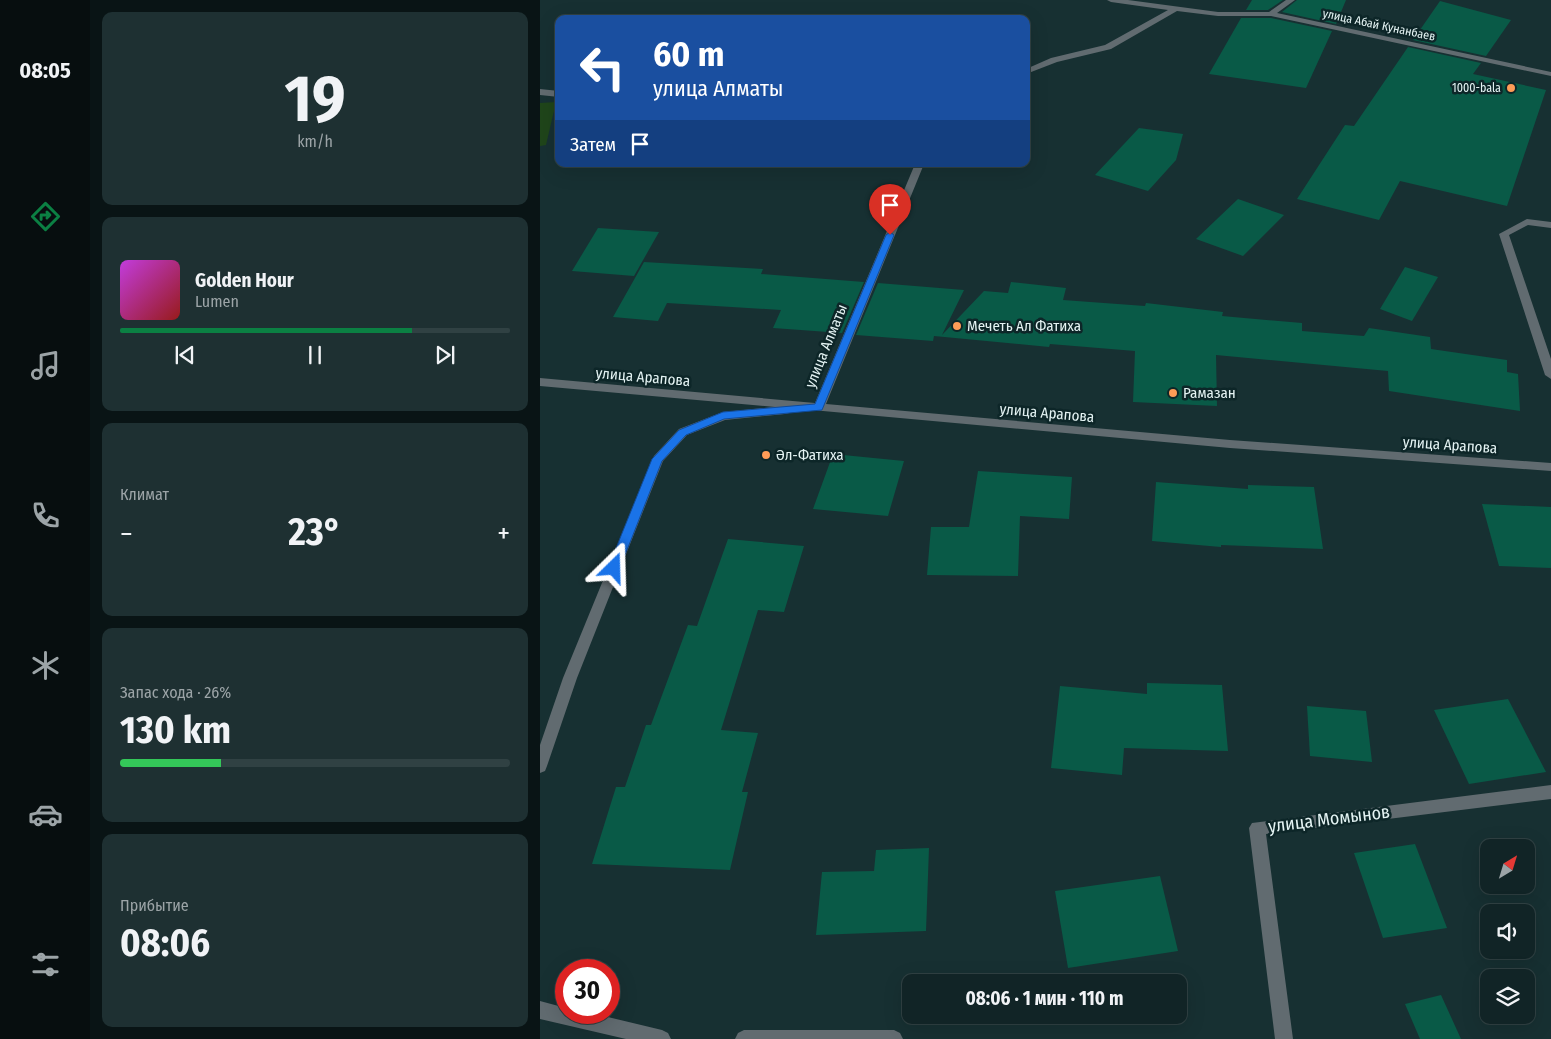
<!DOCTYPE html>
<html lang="ru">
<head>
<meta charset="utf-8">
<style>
  :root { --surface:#112426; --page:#1e3032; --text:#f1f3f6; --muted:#9ca4a7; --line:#304143; --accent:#0b8043 }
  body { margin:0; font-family:"Fira Sans Condensed",sans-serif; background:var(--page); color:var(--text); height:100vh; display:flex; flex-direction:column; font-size:19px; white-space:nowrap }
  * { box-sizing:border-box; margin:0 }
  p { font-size:16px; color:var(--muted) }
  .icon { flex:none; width:28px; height:28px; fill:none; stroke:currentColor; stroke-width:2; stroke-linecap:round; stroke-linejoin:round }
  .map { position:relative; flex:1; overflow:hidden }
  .drawer { display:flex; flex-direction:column; gap:12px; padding:12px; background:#091415; width:450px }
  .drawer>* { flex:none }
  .guide { position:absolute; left:15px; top:15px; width:475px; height:152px; border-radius:10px; box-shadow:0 5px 20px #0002,0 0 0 1px var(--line); background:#1a4fa0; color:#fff; overflow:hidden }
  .needle { width:32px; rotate:38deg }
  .tools { position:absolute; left:940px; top:839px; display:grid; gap:10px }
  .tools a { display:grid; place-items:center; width:55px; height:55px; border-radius:10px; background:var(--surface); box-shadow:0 5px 20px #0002,0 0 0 1px var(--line); font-size:25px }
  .speed { position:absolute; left:15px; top:959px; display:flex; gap:10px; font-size:25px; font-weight:700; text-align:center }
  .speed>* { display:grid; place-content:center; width:65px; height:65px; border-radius:50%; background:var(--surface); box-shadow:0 5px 20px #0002,0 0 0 1px var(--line); line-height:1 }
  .speed .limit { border:8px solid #d22; background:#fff; color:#111 }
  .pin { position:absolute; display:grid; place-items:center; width:42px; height:42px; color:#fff; margin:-51px -21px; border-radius:50% 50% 50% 0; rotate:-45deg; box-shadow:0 0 5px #0007 }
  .pin .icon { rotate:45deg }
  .me { position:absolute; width:55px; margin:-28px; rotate:22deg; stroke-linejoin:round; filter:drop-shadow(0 0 4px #0008) }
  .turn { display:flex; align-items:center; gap:18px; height:105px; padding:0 15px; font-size:22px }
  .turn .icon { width:65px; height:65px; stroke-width:2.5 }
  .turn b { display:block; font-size:35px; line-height:42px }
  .then { display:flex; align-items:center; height:48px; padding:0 15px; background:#0003; gap:10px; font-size:19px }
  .big { font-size:38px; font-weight:700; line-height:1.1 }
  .drawer .card { flex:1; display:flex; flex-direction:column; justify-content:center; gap:8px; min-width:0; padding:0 18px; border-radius:10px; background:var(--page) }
  .drawer .dial { align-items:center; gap:0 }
  .dial b { font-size:65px; line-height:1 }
  .song { display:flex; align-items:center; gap:15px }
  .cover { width:60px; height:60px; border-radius:8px; background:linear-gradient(135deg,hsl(290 70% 55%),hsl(0 70% 35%)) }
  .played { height:5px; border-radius:2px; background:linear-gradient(90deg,var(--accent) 75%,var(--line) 75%) }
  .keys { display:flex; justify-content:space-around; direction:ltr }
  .heat { display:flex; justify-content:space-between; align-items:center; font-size:28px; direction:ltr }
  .charge { height:8px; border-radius:4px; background:linear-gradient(90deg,#34c759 26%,var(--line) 0) }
  .trip { position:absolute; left:362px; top:974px; width:285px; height:50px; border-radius:10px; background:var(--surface); box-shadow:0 5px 20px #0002,0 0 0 1px var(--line); font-weight:700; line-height:50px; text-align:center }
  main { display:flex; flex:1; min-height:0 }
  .tabs { display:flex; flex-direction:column; width:90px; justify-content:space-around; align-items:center; background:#070e0f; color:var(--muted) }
  .tabs .icon { width:35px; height:35px }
  .tabs .on { color:var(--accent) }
  .tabs b { font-size:22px; color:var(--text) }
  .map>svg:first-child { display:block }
</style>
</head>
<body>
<main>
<nav class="tabs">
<b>08:05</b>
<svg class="icon on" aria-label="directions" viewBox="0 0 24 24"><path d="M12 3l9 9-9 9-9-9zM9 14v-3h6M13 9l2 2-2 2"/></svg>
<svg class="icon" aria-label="music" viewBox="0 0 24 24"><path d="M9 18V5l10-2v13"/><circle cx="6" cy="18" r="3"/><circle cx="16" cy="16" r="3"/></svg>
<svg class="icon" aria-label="phone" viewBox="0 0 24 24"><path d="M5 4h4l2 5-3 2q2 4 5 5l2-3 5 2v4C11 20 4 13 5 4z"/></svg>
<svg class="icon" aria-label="climate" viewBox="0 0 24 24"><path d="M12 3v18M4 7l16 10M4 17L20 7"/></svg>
<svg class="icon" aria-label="car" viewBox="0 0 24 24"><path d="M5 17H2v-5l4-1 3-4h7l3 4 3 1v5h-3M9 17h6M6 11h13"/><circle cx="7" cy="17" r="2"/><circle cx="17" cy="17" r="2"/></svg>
<svg class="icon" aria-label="filters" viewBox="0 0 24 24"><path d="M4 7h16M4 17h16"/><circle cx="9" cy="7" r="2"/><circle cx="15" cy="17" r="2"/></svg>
</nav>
<section class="drawer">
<div class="card dial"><b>19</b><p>km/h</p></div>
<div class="card">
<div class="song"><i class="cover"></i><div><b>Golden Hour</b><p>Lumen</p></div></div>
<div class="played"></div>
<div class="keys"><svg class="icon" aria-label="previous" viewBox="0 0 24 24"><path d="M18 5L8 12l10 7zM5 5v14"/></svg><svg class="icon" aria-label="pause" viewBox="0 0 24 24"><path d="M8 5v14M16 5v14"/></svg><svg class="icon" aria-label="next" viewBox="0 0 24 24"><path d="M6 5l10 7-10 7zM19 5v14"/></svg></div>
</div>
<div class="card"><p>Климат</p>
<div class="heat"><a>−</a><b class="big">23°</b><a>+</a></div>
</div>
<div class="card"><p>Запас хода · 26%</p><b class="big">130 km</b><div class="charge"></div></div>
<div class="card"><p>Прибытие</p><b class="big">08:06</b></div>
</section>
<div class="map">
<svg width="1011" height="1039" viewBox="0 0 1011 1039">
  <rect width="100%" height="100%" fill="#173032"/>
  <polygon fill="#1f451a" points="16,102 6,145 0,146 0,103"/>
  <g fill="#095a47">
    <polygon points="712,0 743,0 728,10 706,10"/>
    <polygon points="757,0 806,0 796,24 742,12"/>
    <polygon points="900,1 971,20 946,56 873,40"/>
    <polygon points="701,18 731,18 792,31 766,88 669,74"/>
    <polygon points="868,47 941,63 933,74 1006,90 967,206 860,181 839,220 757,199 805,125 814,126"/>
    <polygon points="599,128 643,134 636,160 608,191 555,175"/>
    <polygon points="698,199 744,215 703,256 656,239"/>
    <polygon points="58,228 119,232 94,276 32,271"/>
    <polygon points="104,262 223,269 221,274 324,282 302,333 233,328 241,310 127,303 118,321 73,317"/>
    <polygon points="865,267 898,277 872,321 840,309"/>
    <polygon points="471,282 526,288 523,300 605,306 606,303 683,312 682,316 762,323 762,331 824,336 829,328 890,337 891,349 967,360 967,372 978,374 980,411 849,391 848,371 676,355 677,406 593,402 595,351 510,344 509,347 394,336 393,341 316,335 338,283 424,290 402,335 444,291 468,293"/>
    <polygon points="293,454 364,461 348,516 273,509"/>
    <polygon points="438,471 532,477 529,519 480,516 478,576 387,575 391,527 429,527"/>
    <polygon points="616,482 708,489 708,485 774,487 783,549 681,545 681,547 612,541"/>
    <polygon points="942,504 1011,507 1011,568 959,566"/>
    <polygon points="188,539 264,546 244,612 218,610 181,730 218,733 202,792 208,792 190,870 52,864 76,787 85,787 106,725 111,725 148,625 157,626"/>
    <polygon points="607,683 682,685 688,751 584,748 582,775 511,768 520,686 607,694"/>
    <polygon points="968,699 1006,772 929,784 894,710"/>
    <polygon points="767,706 826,711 832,762 770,756"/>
    <polygon points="875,844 907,928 843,938 814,853"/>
    <polygon points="389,848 386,931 276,935 282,872 334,871 336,850"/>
    <polygon points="620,876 638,951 528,968 515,891"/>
    <polygon points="901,995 921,1039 880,1039 865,1004"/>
  </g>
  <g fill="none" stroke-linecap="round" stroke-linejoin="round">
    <polygon fill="#616b70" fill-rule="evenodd" points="987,219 1011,222 1011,228 988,225 969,235 1011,359 1011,379 1005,375 959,234"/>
    <g fill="#616b70" fill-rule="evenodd">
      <polygon points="567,0 588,0 678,12 729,12 746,0 755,0 737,13 1011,72 1011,76 731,16 678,16 637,11 571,49 517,62 486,74 486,69 511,58 565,45 628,10 571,2"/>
      <polygon points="0,89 19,91 19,97 0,95"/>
      <polygon points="375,164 384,164 286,404 690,440 1011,463 1011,471 690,448 250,408 249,413 245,414 185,420 147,435 123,461 37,678 7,766 5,771 0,773 0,745 23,678 114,456 139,429 183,412 235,407 0,386 0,378 275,403"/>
      <polygon points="1011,785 1011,799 726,834 753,1039 735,1039 709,828 712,823"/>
      <polygon points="0,1001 26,1008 26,1012 47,1012 122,1030 128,1033 131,1039 86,1039 0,1019"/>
      <polygon points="204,1030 354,1030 360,1033 363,1039 195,1039 198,1033"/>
    </g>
  </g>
  <polygon fill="#1a73e8" stroke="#114b97" points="350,232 354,235 282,410 184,419 146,435 122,461 80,568 78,572 70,572 68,568 112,459 139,430 183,412 275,404 346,235"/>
  <g fill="#fe9c57" stroke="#0d2628" stroke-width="2">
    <circle cx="971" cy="88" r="5"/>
    <circle cx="417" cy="326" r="5"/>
    <circle cx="633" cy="393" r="5"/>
    <circle cx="226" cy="455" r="5"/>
  </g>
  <g text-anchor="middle" stroke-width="5" stroke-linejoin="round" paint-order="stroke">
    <g font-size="12" fill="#e4f3f3" stroke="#0d2628">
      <text transform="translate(839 25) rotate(12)" y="4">улица Абай Кунанбаев</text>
    </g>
    <g font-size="12" fill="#e4f3f3" stroke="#0d2628" text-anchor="end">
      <text x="961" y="92">1000-bala</text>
    </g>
    <g font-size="15" fill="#e4f3f3" stroke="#0d2628" text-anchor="start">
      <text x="427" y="331">Мечеть Ал Фатиха</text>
      <text x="643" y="398">Рамазан</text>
      <text x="236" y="460">Әл-Фатиха</text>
    </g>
    <g font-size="15" fill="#e4f3f3" stroke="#0d2628">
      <text transform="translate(286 346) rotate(-68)" y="5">улица Алматы</text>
      <text transform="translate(103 377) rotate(5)" y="5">улица Арапова</text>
      <text transform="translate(507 413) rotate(5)" y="5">улица Арапова</text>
      <text transform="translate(910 445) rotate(4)" y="5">улица Арапова</text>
    </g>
    <g font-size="18" fill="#e4f3f3" stroke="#0d2628">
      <text transform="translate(789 819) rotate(-7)" y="6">улица Момынов</text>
    </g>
  </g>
</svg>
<div class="tools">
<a><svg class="needle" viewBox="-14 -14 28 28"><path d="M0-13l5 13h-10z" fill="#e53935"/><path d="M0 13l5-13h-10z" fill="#9ca4a7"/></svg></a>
<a><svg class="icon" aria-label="sound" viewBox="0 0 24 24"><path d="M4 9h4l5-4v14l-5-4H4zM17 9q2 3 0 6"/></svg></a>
<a><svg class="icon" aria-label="layers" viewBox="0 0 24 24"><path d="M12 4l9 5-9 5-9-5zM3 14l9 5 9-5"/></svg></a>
</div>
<div class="speed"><div class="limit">30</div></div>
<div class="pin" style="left:350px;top:235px;background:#d93025"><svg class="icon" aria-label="arrive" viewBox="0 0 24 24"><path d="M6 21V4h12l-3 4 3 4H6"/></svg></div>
<svg class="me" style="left:74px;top:568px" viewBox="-20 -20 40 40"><path d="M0-17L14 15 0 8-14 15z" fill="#1a73e8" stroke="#fff" stroke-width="4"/></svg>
<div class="trip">08:06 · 1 мин · 110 m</div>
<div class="guide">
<div class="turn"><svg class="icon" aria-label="left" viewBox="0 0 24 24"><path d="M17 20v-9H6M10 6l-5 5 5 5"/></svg><div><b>60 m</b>улица Алматы</div></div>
<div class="then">Затем<svg class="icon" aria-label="arrive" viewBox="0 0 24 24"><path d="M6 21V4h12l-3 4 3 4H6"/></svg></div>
</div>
</div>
</main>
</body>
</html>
